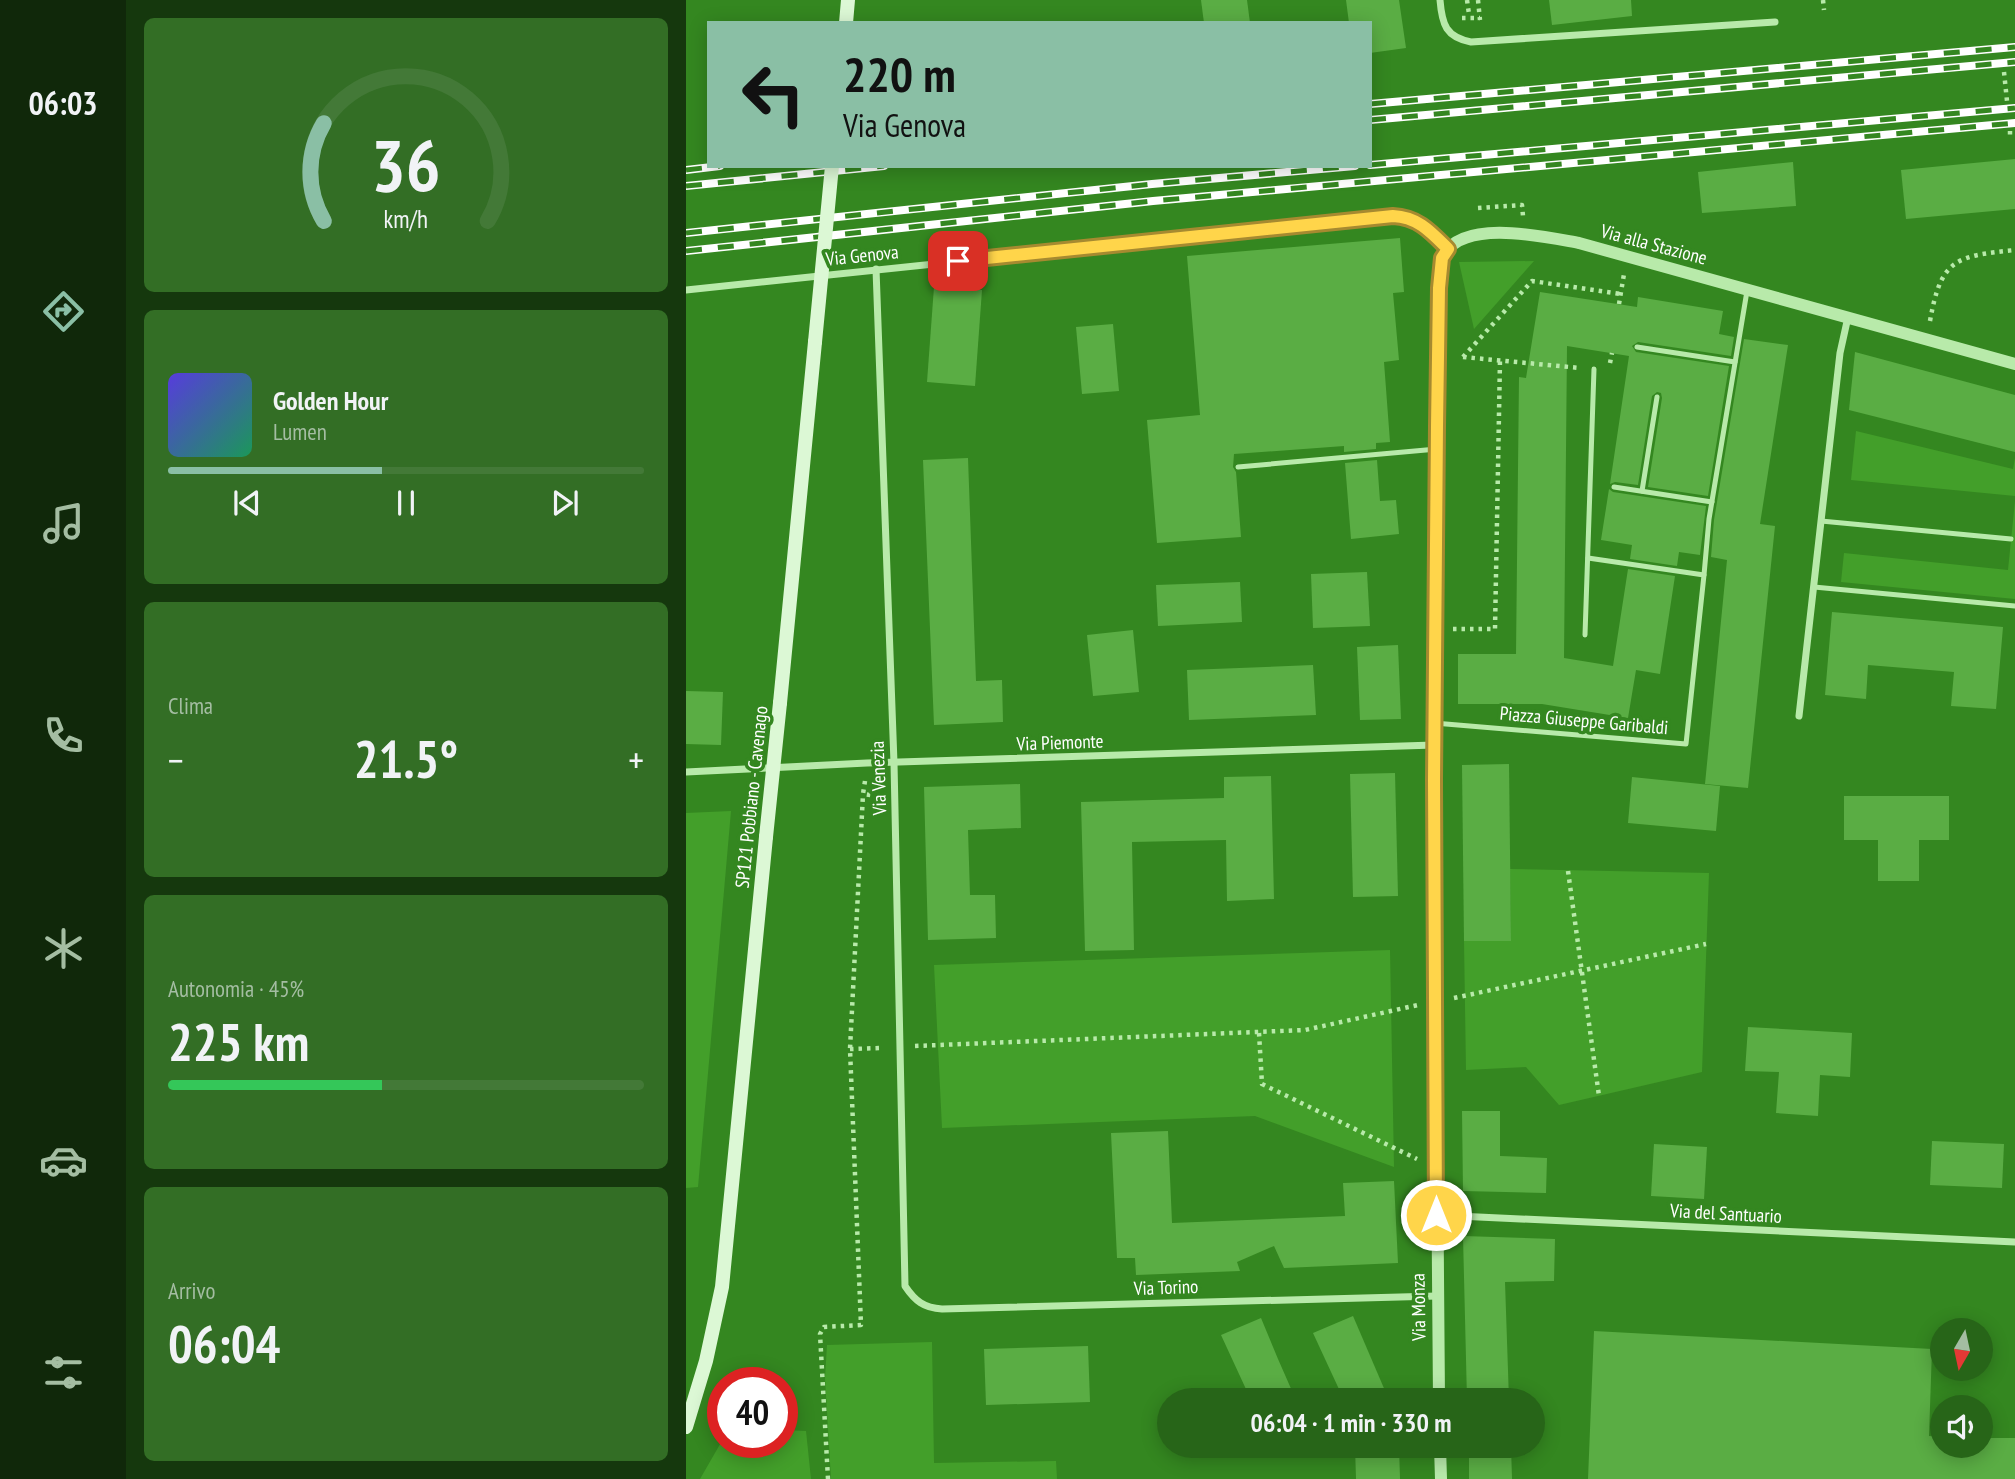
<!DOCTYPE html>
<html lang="it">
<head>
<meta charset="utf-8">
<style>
  :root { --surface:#276518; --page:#336e25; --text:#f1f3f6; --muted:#a4bda2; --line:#437937; --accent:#8abfa5 }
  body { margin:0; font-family:"PT Sans Narrow",sans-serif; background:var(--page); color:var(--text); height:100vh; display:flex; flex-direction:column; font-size:26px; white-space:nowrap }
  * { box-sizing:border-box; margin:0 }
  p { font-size:23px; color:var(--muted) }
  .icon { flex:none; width:38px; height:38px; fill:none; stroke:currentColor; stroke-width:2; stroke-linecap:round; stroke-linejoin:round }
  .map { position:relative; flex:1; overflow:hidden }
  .side { display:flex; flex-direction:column; gap:18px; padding:18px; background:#15380d; width:560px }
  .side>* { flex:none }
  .top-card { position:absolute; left:21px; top:21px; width:665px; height:147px; border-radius:0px; box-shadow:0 4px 18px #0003; background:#8abfa5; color:#111; overflow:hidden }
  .needle { width:46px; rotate:189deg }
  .buttons { position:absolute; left:1244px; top:1318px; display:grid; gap:14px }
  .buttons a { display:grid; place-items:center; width:63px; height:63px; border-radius:50%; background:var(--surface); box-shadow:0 4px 18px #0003; font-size:35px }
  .speed { position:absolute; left:21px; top:1367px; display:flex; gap:14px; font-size:35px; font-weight:700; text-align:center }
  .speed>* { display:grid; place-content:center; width:91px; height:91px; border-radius:50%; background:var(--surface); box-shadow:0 4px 18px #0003; line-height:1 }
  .speed .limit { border:10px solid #d22; background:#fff; color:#111 }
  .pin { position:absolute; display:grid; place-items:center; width:60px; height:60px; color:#fff; margin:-30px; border-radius:14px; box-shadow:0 4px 10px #0006 }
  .me { position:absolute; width:77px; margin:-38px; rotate:0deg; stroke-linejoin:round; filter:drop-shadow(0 0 5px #0008) }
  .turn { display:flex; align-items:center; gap:24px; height:147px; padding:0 21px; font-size:32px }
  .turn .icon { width:91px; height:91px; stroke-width:2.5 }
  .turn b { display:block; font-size:49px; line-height:60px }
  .big { font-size:52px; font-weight:700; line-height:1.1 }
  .side .widget { flex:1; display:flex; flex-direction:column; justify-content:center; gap:10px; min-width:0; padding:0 24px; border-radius:10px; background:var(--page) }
  .side .dial { align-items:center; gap:0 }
  .dial svg { height:182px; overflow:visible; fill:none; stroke:var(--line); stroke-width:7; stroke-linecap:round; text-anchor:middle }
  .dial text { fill:var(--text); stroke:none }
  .song { display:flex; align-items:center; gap:21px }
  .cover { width:84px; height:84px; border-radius:10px; background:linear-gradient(135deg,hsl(250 70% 55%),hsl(150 70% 35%)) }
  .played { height:7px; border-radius:4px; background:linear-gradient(90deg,var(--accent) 45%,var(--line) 45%) }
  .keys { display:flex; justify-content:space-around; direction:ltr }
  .heat { display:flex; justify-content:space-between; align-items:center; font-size:38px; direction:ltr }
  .charge { height:10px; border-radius:5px; background:linear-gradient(90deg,#34c759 45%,var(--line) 0) }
  .trip { position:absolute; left:471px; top:1388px; width:388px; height:70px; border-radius:35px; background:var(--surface); box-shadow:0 4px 18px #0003; font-weight:700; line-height:70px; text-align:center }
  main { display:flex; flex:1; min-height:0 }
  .menu { display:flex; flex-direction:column; width:126px; justify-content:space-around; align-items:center; background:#10280a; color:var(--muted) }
  .menu .icon { width:49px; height:49px }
  .menu .active { color:var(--accent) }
  .menu b { font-size:32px; color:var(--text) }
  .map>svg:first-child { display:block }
</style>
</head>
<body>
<main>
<nav class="menu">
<b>06:03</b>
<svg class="icon active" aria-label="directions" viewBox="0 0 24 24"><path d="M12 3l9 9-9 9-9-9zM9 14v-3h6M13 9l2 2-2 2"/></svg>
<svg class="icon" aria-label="music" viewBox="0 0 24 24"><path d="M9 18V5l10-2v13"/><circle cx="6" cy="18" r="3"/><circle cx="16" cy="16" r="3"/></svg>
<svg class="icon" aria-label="phone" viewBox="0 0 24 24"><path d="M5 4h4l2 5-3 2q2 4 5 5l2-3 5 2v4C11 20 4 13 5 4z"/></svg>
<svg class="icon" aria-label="climate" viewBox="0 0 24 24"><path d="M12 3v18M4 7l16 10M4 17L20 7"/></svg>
<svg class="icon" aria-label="car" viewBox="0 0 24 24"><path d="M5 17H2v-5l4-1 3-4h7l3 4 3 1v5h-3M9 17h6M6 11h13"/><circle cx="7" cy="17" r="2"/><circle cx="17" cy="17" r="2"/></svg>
<svg class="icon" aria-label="filters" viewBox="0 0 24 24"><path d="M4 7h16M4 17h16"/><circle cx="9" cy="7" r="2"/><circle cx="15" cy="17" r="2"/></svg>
</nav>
<section class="side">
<div class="widget dial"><svg viewBox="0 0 100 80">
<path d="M14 69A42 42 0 1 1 86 69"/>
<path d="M14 69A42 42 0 0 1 14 26" stroke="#8abfa5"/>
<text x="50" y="56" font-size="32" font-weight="700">36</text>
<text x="50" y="72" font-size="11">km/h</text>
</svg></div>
<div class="widget">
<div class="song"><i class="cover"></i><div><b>Golden Hour</b><p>Lumen</p></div></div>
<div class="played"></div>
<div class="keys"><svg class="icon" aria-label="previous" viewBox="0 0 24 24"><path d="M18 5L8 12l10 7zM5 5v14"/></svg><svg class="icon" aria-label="pause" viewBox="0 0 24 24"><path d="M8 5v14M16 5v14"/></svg><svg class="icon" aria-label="next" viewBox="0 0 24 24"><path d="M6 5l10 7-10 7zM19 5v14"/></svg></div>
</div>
<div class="widget"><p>Clima</p>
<div class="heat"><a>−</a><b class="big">21.5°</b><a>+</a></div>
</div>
<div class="widget"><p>Autonomia · 45%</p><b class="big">225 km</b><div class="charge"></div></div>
<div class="widget"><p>Arrivo</p><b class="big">06:04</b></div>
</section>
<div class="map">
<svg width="1329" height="1479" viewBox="0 0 1329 1479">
  <rect width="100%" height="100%" fill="#348720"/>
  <g fill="#439f2a">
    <polygon points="848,261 788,329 773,262"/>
    <polygon points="1170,431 1327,469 1329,458 1329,496 1165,480"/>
    <polygon points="1329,501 1329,599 1155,582 1158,553 1322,570"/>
    <polygon points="45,811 12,1187 0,1188 0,813"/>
    <polygon points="824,869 1023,873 1016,1072 873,1105 840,1067 780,1070 778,941 825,940"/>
    <polygon points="704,950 708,1167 569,1116 256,1128 248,965"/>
    <polygon points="246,1342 248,1463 370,1461 371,1479 145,1479 139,1378 141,1345"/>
    <polygon points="96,1430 120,1431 125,1479 14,1479 37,1439 37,1442 96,1442"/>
  </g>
  <g fill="#5aad44">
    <polygon points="515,0 561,0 564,23 518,23"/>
    <polygon points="660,0 713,0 720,48 684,53 684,23 663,23"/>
    <polygon points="863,0 945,0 946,16 866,25"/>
    <polygon points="1329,159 1329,209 1220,219 1215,170"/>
    <polygon points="1107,162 1110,206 1016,213 1012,172"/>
    <polygon points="714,238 718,292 707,293 713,360 698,362 704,442 690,443 690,449 658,452 658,446 548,454 547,467 550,472 555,537 471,543 461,420 514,415 501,256"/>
    <polygon points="248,287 296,290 289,386 241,382"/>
    <polygon points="854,292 951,307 952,297 1037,311 1033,334 1048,337 1045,356 952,342 946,346 950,352 1043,366 1022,496 962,487 976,398 975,393 971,392 966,396 952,485 929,482 924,484 943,356 881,346 878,658 927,666 942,569 989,576 974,674 950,670 942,718 856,704 772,704 772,654 830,654 833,377 840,378"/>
    <polygon points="427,324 433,391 396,394 390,327"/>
    <polygon points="1058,339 1102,345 1074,524 1089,526 1062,788 1019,784 1041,560 1025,557 1028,520"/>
    <polygon points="1169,352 1329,395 1329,452 1163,410"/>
    <polygon points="282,458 290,681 316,680 317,722 248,725 237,460"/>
    <polygon points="691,460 694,501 710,500 713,534 665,539 659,463"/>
    <polygon points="923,489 927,492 1020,506 1014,555 993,552 991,566 944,559 946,545 915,540"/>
    <polygon points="681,572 684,626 627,628 625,574"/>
    <polygon points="554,582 556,622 472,626 470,585"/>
    <polygon points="1146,612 1317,627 1310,709 1265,706 1268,672 1182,665 1180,699 1139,695"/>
    <polygon points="447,630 453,692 407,696 401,635"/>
    <polygon points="712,645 715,719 674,720 671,647"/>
    <polygon points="627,665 630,715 503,720 501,670"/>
    <polygon points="0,691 37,692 35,745 0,744"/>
    <polygon points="823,764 825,941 778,941 776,765"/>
    <polygon points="709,773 712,896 667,897 664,774"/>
    <polygon points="585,776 588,899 541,901 540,840 446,842 448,950 399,951 395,802 538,798 538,777"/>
    <polygon points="946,777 1034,786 1030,831 942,823"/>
    <polygon points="334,784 335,828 282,830 284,895 309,895 310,938 242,940 238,787"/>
    <polygon points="1158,796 1263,796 1263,840 1233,840 1233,881 1192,881 1192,840 1158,840"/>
    <polygon points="1062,1027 1166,1033 1164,1077 1134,1075 1132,1116 1090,1113 1093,1072 1059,1071"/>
    <polygon points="776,1111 814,1111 814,1156 861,1158 860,1193 777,1191"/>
    <polygon points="482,1131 486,1223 659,1216 657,1183 708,1181 712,1263 598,1268 588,1246 551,1262 554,1271 450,1275 449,1258 431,1258 425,1133"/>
    <polygon points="1246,1141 1318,1144 1316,1188 1244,1185"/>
    <polygon points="968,1144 1021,1147 1018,1199 965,1196"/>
    <polygon points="777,1236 869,1239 868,1281 819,1282 823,1400 781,1400"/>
    <polygon points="667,1316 703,1400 658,1400 627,1333"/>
    <polygon points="575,1318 592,1359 610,1400 565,1400 535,1335"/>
    <polygon points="908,1331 1246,1349 1243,1436 1256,1437 1256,1446 1295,1446 1295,1438 1329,1438 1329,1479 902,1479"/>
    <polygon points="402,1346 404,1402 300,1405 298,1349"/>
    <polygon points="669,1446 713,1446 714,1479 670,1479"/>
    <polygon points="783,1446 825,1446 826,1479 783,1479"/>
  </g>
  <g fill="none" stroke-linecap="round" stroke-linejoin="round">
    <g stroke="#b8eaaa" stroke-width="4.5" stroke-dasharray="3.5 5" stroke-linecap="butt">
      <polyline points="781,0 783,14"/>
      <polyline points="792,0 794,20"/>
      <polyline points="1137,0 1138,10"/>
      <polyline points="776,18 794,18"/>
      <polyline points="1318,72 1321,101"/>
      <polyline points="1324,131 1324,137"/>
      <polyline points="792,208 836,205 837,216"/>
      <polyline points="933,304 938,274"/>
      <path d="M 1244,321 C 1255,259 1269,256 1329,250"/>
      <polyline points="777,357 846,281 935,294"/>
      <polyline points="777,357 894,368"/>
      <polyline points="924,363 926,353"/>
      <polyline points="767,629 809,629 814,360"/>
      <polyline points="179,781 177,794 190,796"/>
      <polyline points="882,871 913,1096"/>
      <polyline points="768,998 1020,944"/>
      <polyline points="573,1033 576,1084 731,1159"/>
      <polyline points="229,1046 619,1030 732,1005"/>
      <polyline points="164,1049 196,1048"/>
      <polyline points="142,1479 134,1334 138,1327 175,1325 164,1049 177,794"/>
    </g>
    <g stroke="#b8eaaa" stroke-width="5">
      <polyline points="951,347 1049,362"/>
      <polyline points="552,467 751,449"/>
      <polyline points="928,487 1026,502"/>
      <polyline points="956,491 971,397"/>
      <polyline points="1135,521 1325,539"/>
      <polyline points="1018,575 1023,519 1061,291"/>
      <polyline points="1128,587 1329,606"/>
      <polyline points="899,635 908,369"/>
      <polyline points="748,723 1000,744 1018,575 902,558"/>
    </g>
    <g stroke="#b8eaaa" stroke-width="7">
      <path d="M 754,0 C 756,25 760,37 785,42 L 1089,22"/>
      <path d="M 190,269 L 208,763 L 219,1286 C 229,1301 238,1308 256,1309 L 751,1296"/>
      <path d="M 0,290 L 707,216 C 732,217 745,232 762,249"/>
      <polyline points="1113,716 1154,353 1162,317"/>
      <polyline points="0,772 181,763 748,745"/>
      <polyline points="750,1215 1329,1242"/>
    </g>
    <g stroke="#b8eaaa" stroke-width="12">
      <path d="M 753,1400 L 748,780 L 753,288 C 754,277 753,265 758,255 C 778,218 859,237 893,243 L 1329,364"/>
      <polyline points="754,1446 755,1479"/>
    </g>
    <g stroke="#dcf8d5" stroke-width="14">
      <polyline points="160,23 162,0"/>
      <polyline points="94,703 129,342"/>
      <polyline points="0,1427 20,1361 36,1287 80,837"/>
    </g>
    <defs>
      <g id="rail">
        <polyline points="684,104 1329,47"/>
        <polyline points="684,120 1329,62"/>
        <polyline points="684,165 1329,108"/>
        <polyline points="0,170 34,166"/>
        <polyline points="0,186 198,166"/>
        <polyline points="0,233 466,184 669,166"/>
        <polyline points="0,251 467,201 1329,123"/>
      </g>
    </defs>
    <use href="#rail" stroke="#fff" stroke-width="8"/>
    <use href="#rail" stroke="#348720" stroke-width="5" stroke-dasharray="16" stroke-linecap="butt"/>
    <g stroke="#dcf8d5" stroke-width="14">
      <polyline points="129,342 146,166"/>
      <polyline points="80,837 94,703"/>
    </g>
  </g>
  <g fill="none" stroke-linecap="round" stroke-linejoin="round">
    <defs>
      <path id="route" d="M 272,261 L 707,216 C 732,217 745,232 762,249 L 756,258 L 753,288 L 751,426 L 748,780 L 750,1215"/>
    </defs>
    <use href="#route" stroke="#a68a30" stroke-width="18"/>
    <use href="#route" stroke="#ffd54a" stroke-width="12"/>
  </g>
  <g text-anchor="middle" stroke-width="7" stroke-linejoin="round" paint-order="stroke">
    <g font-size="19" fill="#fff" stroke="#348720">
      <text transform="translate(968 244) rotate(15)" y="7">Via alla Stazione</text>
      <text transform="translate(176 255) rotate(-6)" y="7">Via Genova</text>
      <text transform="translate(898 720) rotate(5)" y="7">Piazza Giuseppe Garibaldi</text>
      <text transform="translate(374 742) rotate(-2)" y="7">Via Piemonte</text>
      <text transform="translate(192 778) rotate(-92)" y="7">Via Venezia</text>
      <text transform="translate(65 797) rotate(-84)" y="7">SP121 Pobbiano - Cavenago</text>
      <text transform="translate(1040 1213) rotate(3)" y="7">Via del Santuario</text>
      <text transform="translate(480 1287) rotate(-2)" y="7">Via Torino</text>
      <text transform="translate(732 1307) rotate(-91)" y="7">Via Monza</text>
    </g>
  </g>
</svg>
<div class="buttons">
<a><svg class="needle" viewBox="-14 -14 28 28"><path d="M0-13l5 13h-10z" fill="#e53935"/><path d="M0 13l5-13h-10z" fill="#a4bda2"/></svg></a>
<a><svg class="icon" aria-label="sound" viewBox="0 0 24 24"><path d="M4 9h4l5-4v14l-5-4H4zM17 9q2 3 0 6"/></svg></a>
</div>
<div class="speed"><div class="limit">40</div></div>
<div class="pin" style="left:272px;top:261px;background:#d93025"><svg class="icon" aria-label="arrive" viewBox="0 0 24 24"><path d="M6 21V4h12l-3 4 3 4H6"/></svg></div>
<svg class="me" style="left:750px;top:1215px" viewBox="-20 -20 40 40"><circle r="17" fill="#ffd54a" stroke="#fff" stroke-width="3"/><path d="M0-11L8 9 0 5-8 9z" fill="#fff"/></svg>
<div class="trip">06:04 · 1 min · 330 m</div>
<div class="top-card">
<div class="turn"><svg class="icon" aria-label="left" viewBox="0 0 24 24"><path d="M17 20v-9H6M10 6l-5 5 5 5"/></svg><div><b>220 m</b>Via Genova</div></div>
</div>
</div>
</main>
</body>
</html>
